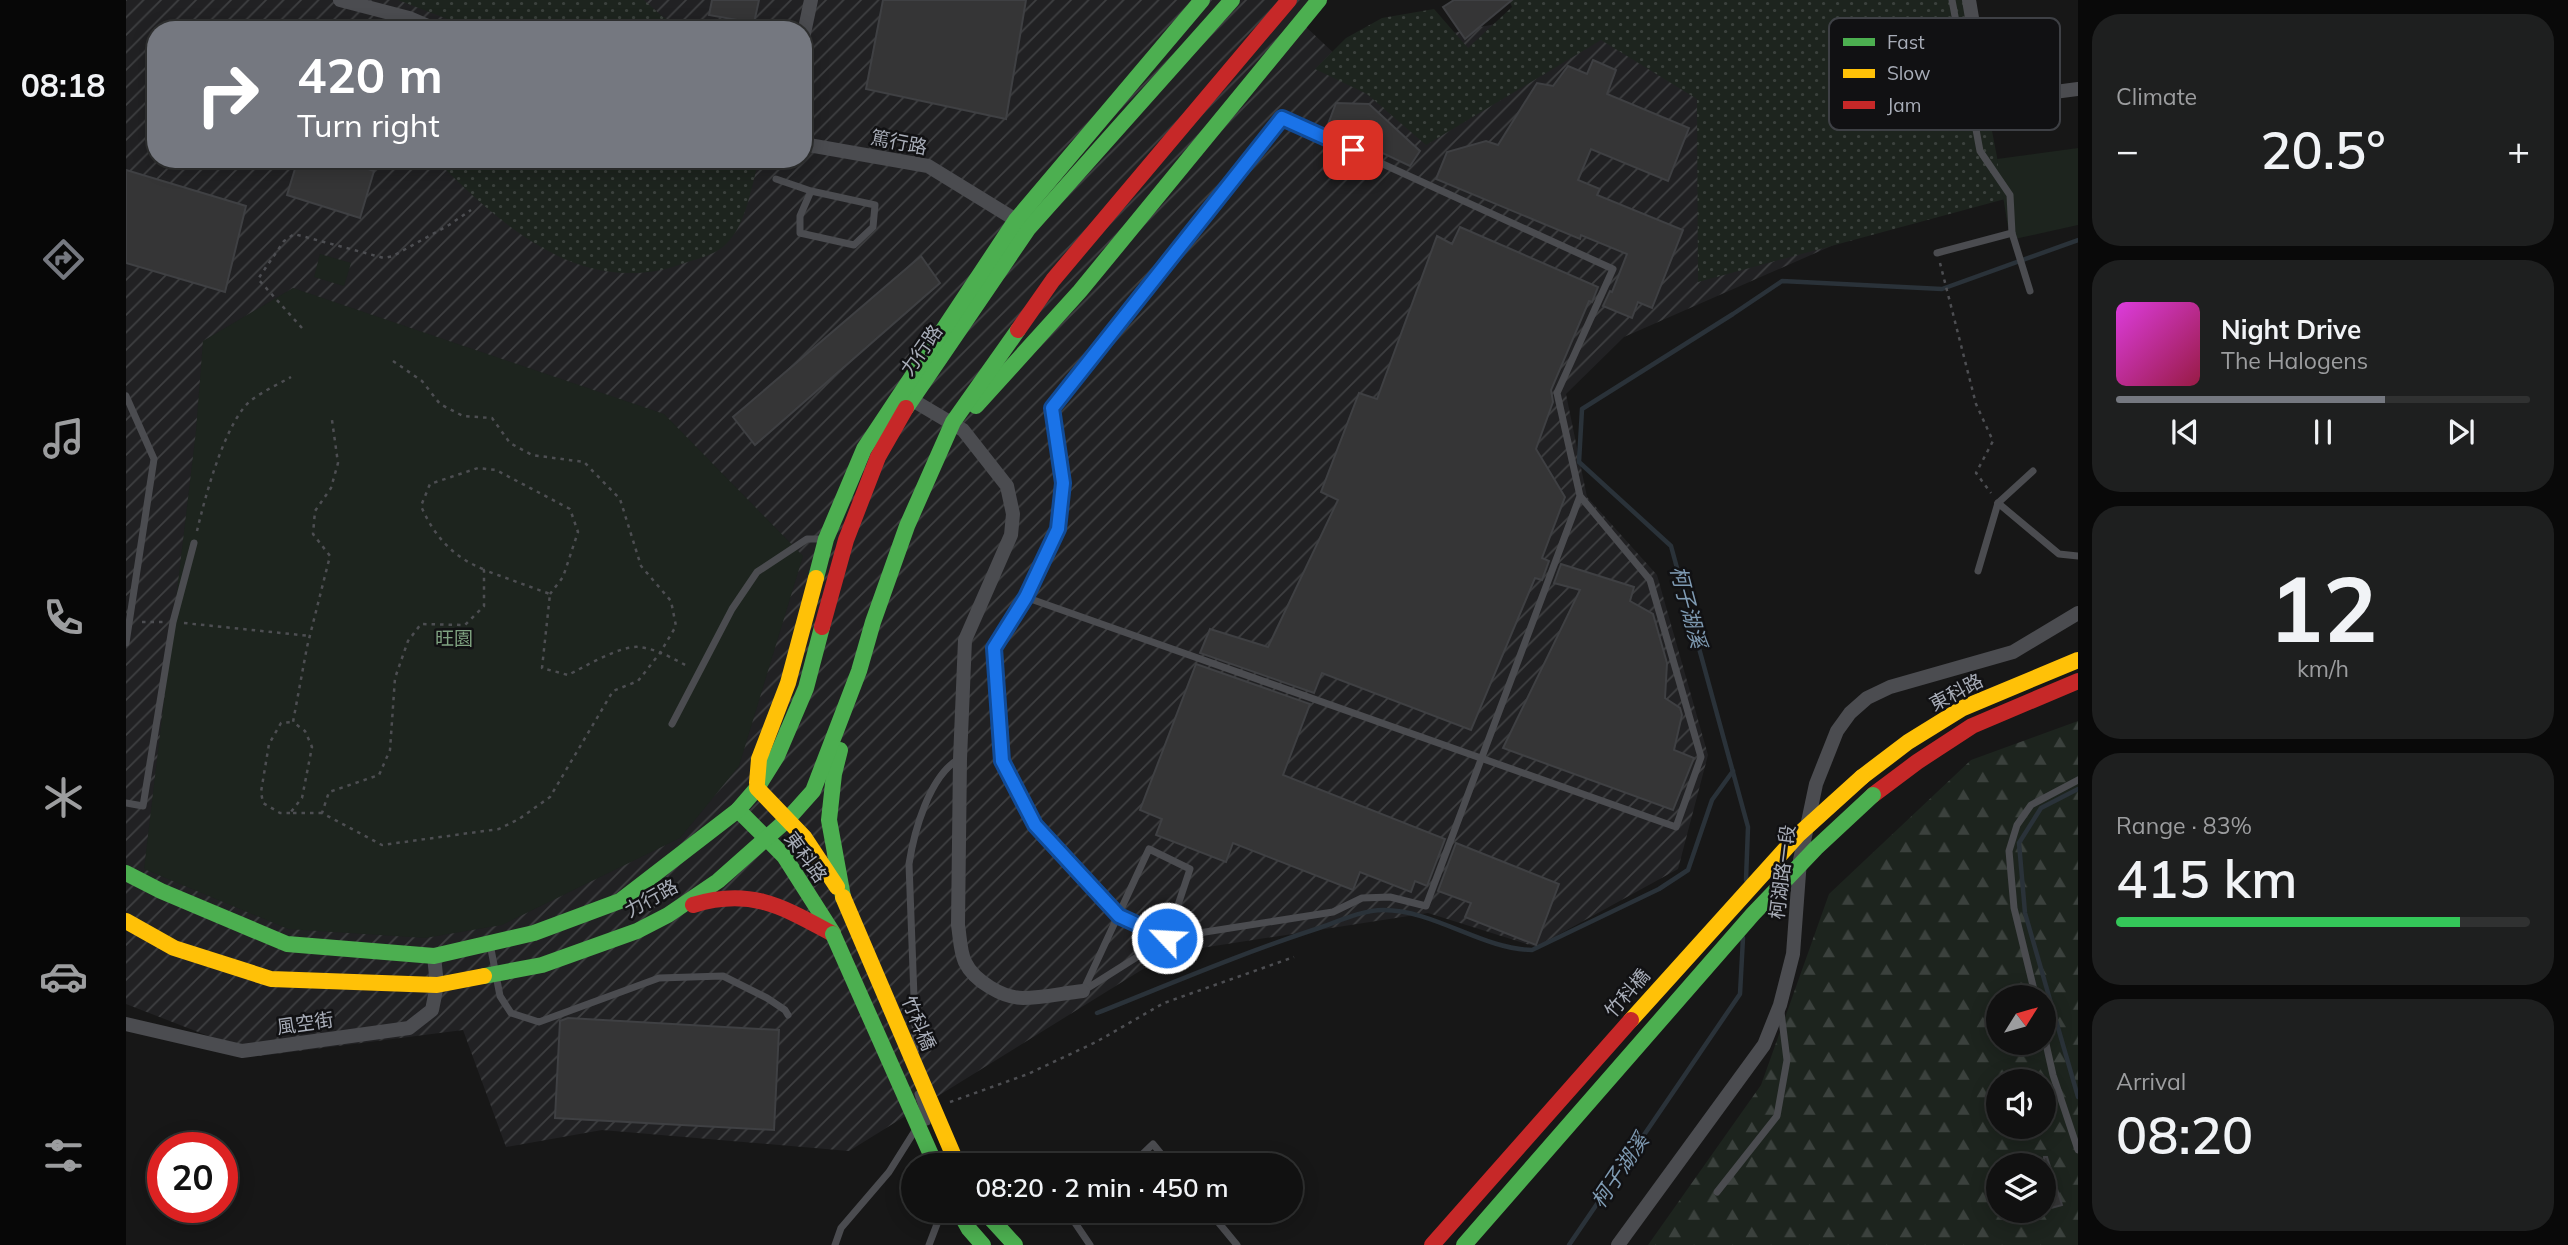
<!DOCTYPE html>
<html lang="en">
<head>
<meta charset="utf-8">
<style>
  :root { --surface:#111; --page:#1e1f1f; --text:#f1f3f6; --muted:#9c9d9f; --line:#303131; --accent:#757880 }
  body { margin:0; font-family:Mulish,"Noto Sans TC",sans-serif; background:var(--page); color:var(--text); height:100vh; display:flex; flex-direction:column; font-size:26px; white-space:nowrap }
  * { box-sizing:border-box; margin:0 }
  p { font-size:23px; color:var(--muted) }
  .icon { flex:none; width:38px; height:38px; fill:none; stroke:currentColor; stroke-width:2; stroke-linecap:round; stroke-linejoin:round }
  .map { position:relative; flex:1; overflow:hidden }
  .panel { display:flex; flex-direction:column; gap:14px; padding:14px; background:#090909; width:490px }
  .panel>* { flex:none }
  .top-card { position:absolute; left:21px; top:21px; width:665px; height:147px; border-radius:28px; box-shadow:0 4px 18px #0003,0 0 0 2px var(--line); background:#757880; color:#fff; overflow:hidden }
  .needle { width:46px; rotate:53deg }
  .tools { position:absolute; left:1860px; top:985px; display:grid; gap:14px }
  .tools a { display:grid; place-items:center; width:70px; height:70px; border-radius:50%; background:var(--surface); box-shadow:0 4px 18px #0003,0 0 0 2px var(--line); font-size:35px }
  .speed { position:absolute; left:21px; top:1132px; display:flex; gap:14px; font-size:35px; font-weight:700; text-align:center }
  .speed>* { display:grid; place-content:center; width:91px; height:91px; border-radius:50%; background:var(--surface); box-shadow:0 4px 18px #0003,0 0 0 2px var(--line); line-height:1 }
  .speed .limit { border:10px solid #d22; background:#fff; color:#111 }
  .pin { position:absolute; display:grid; place-items:center; width:60px; height:60px; color:#fff; margin:-30px; border-radius:14px; box-shadow:0 4px 10px #0006 }
  .me { position:absolute; width:77px; margin:-38px; rotate:295deg; stroke-linejoin:round; filter:drop-shadow(0 0 5px #0008) }
  .turn { display:flex; align-items:center; gap:24px; height:147px; padding:0 35px; font-size:32px }
  .turn .icon { width:91px; height:91px; stroke-width:2.5 }
  .turn b { display:block; font-size:49px; line-height:60px }
  .big { font-size:52px; font-weight:600; line-height:1.1 }
  .panel .card { flex:1; display:flex; flex-direction:column; justify-content:center; gap:10px; min-width:0; padding:0 24px; border-radius:28px; background:var(--page) }
  .panel .dial { align-items:center; gap:0 }
  .dial b { font-size:91px; line-height:1 }
  .song { display:flex; align-items:center; gap:21px }
  .cover { width:84px; height:84px; border-radius:10px; background:linear-gradient(135deg,hsl(300 70% 55%),hsl(340 70% 35%)) }
  .played { height:7px; border-radius:4px; background:linear-gradient(90deg,var(--accent) 65%,var(--line) 65%) }
  .keys { display:flex; justify-content:space-around; direction:ltr }
  .heat { display:flex; justify-content:space-between; align-items:center; font-size:38px; direction:ltr }
  .charge { height:10px; border-radius:5px; background:linear-gradient(90deg,#34c759 83%,var(--line) 0) }
  .trip { position:absolute; left:775px; top:1153px; width:402px; height:70px; border-radius:35px; background:var(--surface); box-shadow:0 4px 18px #0003,0 0 0 2px var(--line); font-weight:600; line-height:70px; text-align:center }
  main { display:flex; flex:1; min-height:0 }
  .dock { display:flex; flex-direction:column; width:126px; justify-content:space-around; align-items:center; background:#070707; color:var(--muted) }
  .dock .icon { width:49px; height:49px }
  .dock .active { color:var(--accent) }
  .dock b { font-size:32px; color:var(--text) }
  .map>svg:first-child { display:block }
</style>
</head>
<body>
<main>
<nav class="dock">
<b>08:18</b>
<svg class="icon active" aria-label="directions" viewBox="0 0 24 24"><path d="M12 3l9 9-9 9-9-9zM9 14v-3h6M13 9l2 2-2 2"/></svg>
<svg class="icon" aria-label="music" viewBox="0 0 24 24"><path d="M9 18V5l10-2v13"/><circle cx="6" cy="18" r="3"/><circle cx="16" cy="16" r="3"/></svg>
<svg class="icon" aria-label="phone" viewBox="0 0 24 24"><path d="M5 4h4l2 5-3 2q2 4 5 5l2-3 5 2v4C11 20 4 13 5 4z"/></svg>
<svg class="icon" aria-label="climate" viewBox="0 0 24 24"><path d="M12 3v18M4 7l16 10M4 17L20 7"/></svg>
<svg class="icon" aria-label="car" viewBox="0 0 24 24"><path d="M5 17H2v-5l4-1 3-4h7l3 4 3 1v5h-3M9 17h6M6 11h13"/><circle cx="7" cy="17" r="2"/><circle cx="17" cy="17" r="2"/></svg>
<svg class="icon" aria-label="filters" viewBox="0 0 24 24"><path d="M4 7h16M4 17h16"/><circle cx="9" cy="7" r="2"/><circle cx="15" cy="17" r="2"/></svg>
</nav>
<div class="map">
<svg width="1952" height="1245" viewBox="0 0 1952 1245">
  <defs>
    <pattern id="industrial-furrows" width="10" height="10" patternUnits="userSpaceOnUse" patternTransform="scale(1.75)"><rect width="10" height="10" fill="#212123"/><path d="M-1 1l2-2M0 10L10 0M9 11l2-2" fill="none" stroke="#3e3f41"/></pattern>
    <pattern id="grass-dots" width="8" height="8" patternUnits="userSpaceOnUse" patternTransform="scale(1.75)"><rect width="8" height="8" fill="#1d241e"/><path d="M2 2h.1M6 6h.1" fill="none" stroke="#3b413d" stroke-width="1.8" stroke-linecap="round"/></pattern>
    <pattern id="forest-firs" width="22" height="20" patternUnits="userSpaceOnUse" patternTransform="scale(1.75)"><rect width="22" height="20" fill="#1d241e"/><path d="M5 1l3.5 6h-7zM16 11l3.5 6h-7z" fill="#3b413d"/></pattern>
  </defs>
  <rect width="100%" height="100%" fill="#171717"/>
  <path fill="url(#industrial-furrows)" fill-rule="evenodd" d="M 0,0 L 1202,0 L 1180,27 L 1212,57 L 1484,0 L 1849,183 L 1498,337 L 1440,394 L 1461,497 L 1531,575 L 1582,755 L 1552,869 L 1410,947 L 1302,913 L 1043,953 L 723,1151 L 476,1130 L 380,1147 L 337,1030 L 134,1056 L 0,1004 ZM 30,30 L 677,30 L 677,159 L 30,159 Z"/>
  <g fill="url(#grass-dots)">
    <polygon points="272,0 518,0 537,17 562,30 350,30"/>
    <polygon points="1383,0 1841,0 1879,199 1572,282 1571,99 1475,40 1300,145 1241,94 1189,69 1220,38 1256,18 1308,9 1342,48 1386,7"/>
    <path d="M 309,159 L 633,159 C 626,184 620,225 601,243 C 589,256 569,259 553,265 C 453,298 374,224 309,159 Z"/>
  </g>
  <path fill="url(#forest-firs)" fill-rule="evenodd" d="M 1952,721 L 1952,1245 L 1522,1245 L 1635,1085 L 1703,894 L 1845,760 ZM 1872,998 L 1918,998 L 1918,1043 L 1872,1043 ZM 1872,1082 L 1918,1082 L 1918,1127 L 1872,1127 ZM 1872,1166 L 1918,1166 L 1918,1211 L 1872,1211 Z"/>
  <g fill="#1d241e">
    <polygon points="1952,148 1952,225 1884,240 1871,159"/>
    <polygon points="194,254 225,263 218,286 188,277"/>
    <polygon points="167,288 538,414 677,556 613,766 554,838 376,925 299,938 162,929 18,869 70,431 77,341"/>
  </g>
  <g fill="none" stroke-linecap="round" stroke-linejoin="round">
    <g stroke="#2a3239" stroke-width="4.5">
      <polyline points="1952,789 1915,808 1893,843 1899,913 1952,1097"/>
      <polyline points="1620,880 1622,827 1545,546 1453,462 1456,409 1607,314 1656,281 1816,289 1952,240"/>
      <path d="M 971,1013 C 1044,984 1116,953 1190,929 C 1211,922 1236,910 1257,910 C 1309,910 1355,949 1406,950 L 1533,889 L 1562,870 L 1586,800 L 1607,771"/>
      <polyline points="1443,1245 1614,994 1617,938"/>
    </g>
  </g>
  <g fill="#353536" stroke="#3f4043" stroke-width="2">
    <polygon points="586,0 633,0 628,23 583,15"/>
    <polygon points="757,0 900,0 880,119 740,89"/>
    <polygon points="1328,0 1386,0 1339,39 1317,7"/>
    <polygon points="1467,60 1490,70 1481,94 1563,128 1542,181 1465,149 1452,180 1474,189 1471,195 1557,230 1526,308 1512,302 1506,318 1477,306 1484,291 1486,292 1501,254 1455,235 1454,239 1310,179 1321,152 1360,141 1372,145 1411,83 1427,86 1442,66 1461,74"/>
    <polygon points="1210,103 1243,104 1294,151 1284,166 1201,127"/>
    <polygon points="172,159 212,159 248,171 234,218 161,195"/>
    <polygon points="0,170 120,206 99,292 0,263"/>
    <polygon points="1334,227 1472,287 1466,302 1463,301 1425,390 1427,402 1410,449 1439,497 1416,558 1423,561 1416,580 1409,578 1345,730 1196,673 1188,693 1074,653 1084,629 1142,647 1212,500 1195,492 1233,393 1251,399 1311,236 1326,244"/>
    <polygon points="795,256 814,283 629,445 607,417"/>
    <polygon points="1435,564 1508,587 1504,601 1527,614 1541,663 1539,698 1554,708 1556,715 1548,750 1568,758 1547,810 1377,748 1454,590 1428,583"/>
    <polygon points="1070,664 1184,704 1157,775 1319,839 1301,886 1289,881 1285,892 1234,872 1227,890 1107,843 1100,862 1030,835 1036,819 1014,810"/>
    <polygon points="1330,843 1433,884 1410,945 1339,917 1345,903 1312,891"/>
    <polygon points="442,1018 653,1030 648,1130 429,1118 434,1021"/>
    <polygon points="1918,1157 1921,1157 1936,1205 1918,1210"/>
  </g>
  <g fill="none" stroke-linecap="round" stroke-linejoin="round">
    <g stroke="#4d4e52" stroke-width="2.5" stroke-dasharray="3.5 5" stroke-linecap="butt">
      <polyline points="1814,263 1850,404 1867,441 1850,473 1865,493"/>
      <polyline points="176,328 132,279 158,241 168,234 258,258 267,256 323,225 345,210"/>
      <path d="M 267,361 L 296,381 L 314,404 L 337,416 L 366,418 L 384,443 L 406,455 L 458,462 L 494,499 L 515,566 L 545,601 L 550,626 L 534,653 L 512,681 L 487,691 L 424,797 L 393,819 L 373,829 L 256,845 L 196,813 L 203,792 L 253,775 L 264,750 L 269,678 L 282,641 L 295,624 L 339,625 L 358,606 L 358,570 L 424,594 L 416,668 L 442,675 C 458,667 495,645 513,647 C 531,649 548,659 563,667"/>
      <path d="M 71,531 C 79,497 98,426 123,402 C 135,392 151,385 165,377"/>
      <path d="M 357,569 C 327,557 308,536 295,506 L 304,484 L 352,468 L 370,470 L 444,509 L 452,532 L 437,577 L 424,594"/>
      <polyline points="16,622 37,622"/>
      <polyline points="58,623 184,636"/>
      <polyline points="164,813 154,813 137,803 135,792 143,744 155,723 167,722"/>
      <polyline points="196,813 164,813 176,798 186,747 179,731 167,722 181,647 204,556 187,534 189,511 205,488 212,463 206,420"/>
      <polyline points="824,1102 902,1074 970,1042 1038,1003 1168,957"/>
    </g>
    <g stroke="#4b4c50" stroke-width="7">
      <polyline points="650,179 685,191 749,205 747,227 728,245 674,233 674,216 685,191"/>
      <polyline points="1886,233 1904,291"/>
      <polyline points="1811,253 1886,233 1884,195 1854,151 1826,0"/>
      <polyline points="0,396 28,459 0,643"/>
      <polyline points="1872,503 1933,554 1952,556"/>
      <polyline points="1872,503 1907,471"/>
      <polyline points="1852,571 1872,503"/>
      <polyline points="899,597 1550,827 1575,757 1524,580 1454,496 1431,393 1487,269 1156,118 926,408 937,483 932,529 899,597 868,648 876,761 910,825 993,916 1041,938 1207,912 1236,898 1264,897 1300,906 1454,496"/>
      <polyline points="546,724 606,609 631,572 681,539 699,539"/>
      <polyline points="0,803 17,806 47,622 68,543"/>
      <polygon points="1023,849 1064,869 1041,938 957,991"/>
      <polyline points="364,944 374,996 385,1013 413,1022 533,978 597,976 641,998 659,1010 662,1015"/>
      <polyline points="1910,998 1888,908 1883,851 1891,825 1905,805 1952,780"/>
      <polyline points="1918,1035 1927,1075 1952,1150"/>
      <path d="M 790,1050 L 783,864 C 788,832 803,776 833,759"/>
      <polyline points="792,1094 801,1122"/>
      <polyline points="880,1166 904,1161 909,1166"/>
      <polyline points="1004,1166 1027,1144 1045,1166"/>
      <polyline points="1591,1192 1651,1116 1661,1060 1655,1012"/>
      <polyline points="941,1211 964,1245"/>
      <polyline points="1083,1211 1111,1245"/>
      <polyline points="709,1245 715,1228 763,1172 790,1129"/>
      <polyline points="803,1245 816,1211"/>
    </g>
    <g stroke="#4b4c50" stroke-width="14">
      <polyline points="214,0 283,18 311,30"/>
      <polyline points="1843,0 1860,101 1952,89"/>
      <polyline points="677,38 685,0"/>
      <polyline points="677,144 802,166 890,220"/>
      <path d="M 778,395 L 837,430 L 881,486 L 887,514 L 885,535 L 839,640 L 834,759 L 832,925 C 834,937 834,951 839,962 C 848,981 877,998 897,998 C 917,998 937,993 957,991"/>
      <polyline points="0,1024 116,1051 283,1028 306,1010 311,985 308,956"/>
      <polyline points="1492,1245 1638,1045 1654,1005 1667,954 1674,860 1690,784 1711,731 1724,713 1741,698 1764,687 1887,652 1952,613"/>
    </g>
    <g stroke="#4caf50" stroke-width="16">
      <polyline points="850,406 954,291 1193,0"/>
      <polyline points="780,408 902,229 1106,0"/>
      <polyline points="690,578 700,539 738,449 890,220 1076,0"/>
      <polyline points="714,750 708,774 703,820 717,897"/>
      <polyline points="612,810 658,856 707,933"/>
      <polyline points="0,873 35,891 161,944 308,956 408,933 494,901 612,810 631,788 651,756 680,688 696,627"/>
      <polyline points="358,976 416,965 511,931 542,915 592,881 662,819 687,791 733,671 747,622 781,526 827,422 892,330"/>
      <polyline points="833,1211 843,1229 857,1245"/>
    </g>
    <g stroke="#ffc107" stroke-width="16">
      <polyline points="1736,777 1782,742 1837,708 1952,660"/>
      <polyline points="631,783 633,759 662,683 690,578"/>
      <polyline points="631,788 678,837 711,887"/>
      <polyline points="0,921 48,948 145,979 311,985 358,976"/>
    </g>
    <g stroke="#c62828" stroke-width="16">
      <polyline points="892,330 927,280 1163,0"/>
      <polyline points="696,627 720,540 752,457 780,408"/>
      <polyline points="1747,795 1791,762 1846,726 1952,681"/>
      <path d="M 567,905 C 625,887 657,907 707,934"/>
    </g>
    <g stroke="#4caf50" stroke-width="16">
      <polyline points="707,934 810,1166"/>
      <polyline points="858,1211 889,1245"/>
      <polyline points="1338,1245 1627,914 1690,848 1747,795"/>
    </g>
    <g stroke="#ffc107" stroke-width="16">
      <polyline points="717,897 832,1166"/>
      <polyline points="1505,1020 1673,834 1736,777"/>
    </g>
    <polyline stroke="#c62828" stroke-width="16" points="1306,1245 1505,1020"/>
  </g>
  <g fill="none" stroke-linecap="round" stroke-linejoin="round">
    <defs>
      <polyline id="route" points="1041,938 993,916 909,825 876,761 868,648 900,597 932,529 937,483 926,408 1156,118 1227,150"/>
    </defs>
    <use href="#route" stroke="#114b97" stroke-width="18"/>
    <use href="#route" stroke="#1a73e8" stroke-width="12"/>
  </g>
  <g text-anchor="middle" stroke-width="5" stroke-linejoin="round" paint-order="stroke">
    <g font-size="19" fill="#a8adb8" stroke="#111113">
      <text transform="translate(773 142) rotate(11)" y="7">篤行路</text>
      <text transform="translate(795 350) rotate(-55)" y="7">力行路</text>
      <text transform="translate(1830 692) rotate(-28)" y="7">東科路</text>
      <text transform="translate(680 857) rotate(54)" y="7">東科路</text>
      <text transform="translate(1656 872) rotate(-83)" y="7">柯湖路一段</text>
      <text transform="translate(525 898) rotate(-29)" y="7">力行路</text>
      <text transform="translate(1501 993) rotate(-49)" y="7">竹科橋</text>
      <text transform="translate(179 1023) rotate(-8)" y="7">風空街</text>
      <text transform="translate(793 1023) rotate(67)" y="7">竹科橋</text>
    </g>
    <g font-size="19" fill="#7fa381" stroke="#111113">
      <text x="328" y="645">旺園</text>
    </g>
    <g font-size="21" font-style="italic" fill="#7f9bb3" stroke="#111113">
      <text transform="translate(1562 607) rotate(75)" y="7">柯子湖溪</text>
      <text transform="translate(1494 1171) rotate(-56)" y="7">柯子湖溪</text>
    </g>
  </g>
  <rect x="1703" y="18" width="231" height="112" rx="10" fill="#111113" stroke="#3e4045" stroke-width="2"/>
  <rect x="1717" y="38" width="32" height="8" fill="#4caf50"/>
  <rect x="1717" y="69" width="32" height="9" fill="#ffc107"/>
  <rect x="1717" y="101" width="32" height="8" fill="#c62828"/>
  <g font-size="19" fill="#a8adb8">
    <text x="1761" y="49">Fast</text>
    <text x="1761" y="80">Slow</text>
    <text x="1761" y="112">Jam</text>
  </g>
</svg>
<div class="tools">
<a><svg class="needle" viewBox="-14 -14 28 28"><path d="M0-13l5 13h-10z" fill="#e53935"/><path d="M0 13l5-13h-10z" fill="#9c9d9f"/></svg></a>
<a><svg class="icon" aria-label="sound" viewBox="0 0 24 24"><path d="M4 9h4l5-4v14l-5-4H4zM17 9q2 3 0 6"/></svg></a>
<a><svg class="icon" aria-label="layers" viewBox="0 0 24 24"><path d="M12 4l9 5-9 5-9-5zM3 14l9 5 9-5"/></svg></a>
</div>
<div class="speed"><div class="limit">20</div></div>
<div class="pin" style="left:1227px;top:150px;background:#d93025"><svg class="icon" aria-label="arrive" viewBox="0 0 24 24"><path d="M6 21V4h12l-3 4 3 4H6"/></svg></div>
<svg class="me" style="left:1041px;top:938px" viewBox="-20 -20 40 40"><circle r="17" fill="#1a73e8" stroke="#fff" stroke-width="3"/><path d="M0-11L8 9 0 5-8 9z" fill="#fff"/></svg>
<div class="trip">08:20 · 2 min · 450 m</div>
<div class="top-card">
<div class="turn"><svg class="icon" aria-label="right" viewBox="0 0 24 24"><path d="M7 20v-9h11M14 6l5 5-5 5"/></svg><div><b>420 m</b>Turn right</div></div>
</div>
</div>
<section class="panel">
<div class="card"><p>Climate</p>
<div class="heat"><a>−</a><b class="big">20.5°</b><a>+</a></div>
</div>
<div class="card">
<div class="song"><i class="cover"></i><div><b>Night Drive</b><p>The Halogens</p></div></div>
<div class="played"></div>
<div class="keys"><svg class="icon" aria-label="previous" viewBox="0 0 24 24"><path d="M18 5L8 12l10 7zM5 5v14"/></svg><svg class="icon" aria-label="pause" viewBox="0 0 24 24"><path d="M8 5v14M16 5v14"/></svg><svg class="icon" aria-label="next" viewBox="0 0 24 24"><path d="M6 5l10 7-10 7zM19 5v14"/></svg></div>
</div>
<div class="card dial"><b>12</b><p>km/h</p></div>
<div class="card"><p>Range · 83%</p><b class="big">415 km</b><div class="charge"></div></div>
<div class="card"><p>Arrival</p><b class="big">08:20</b></div>
</section>
</main>
</body>
</html>
